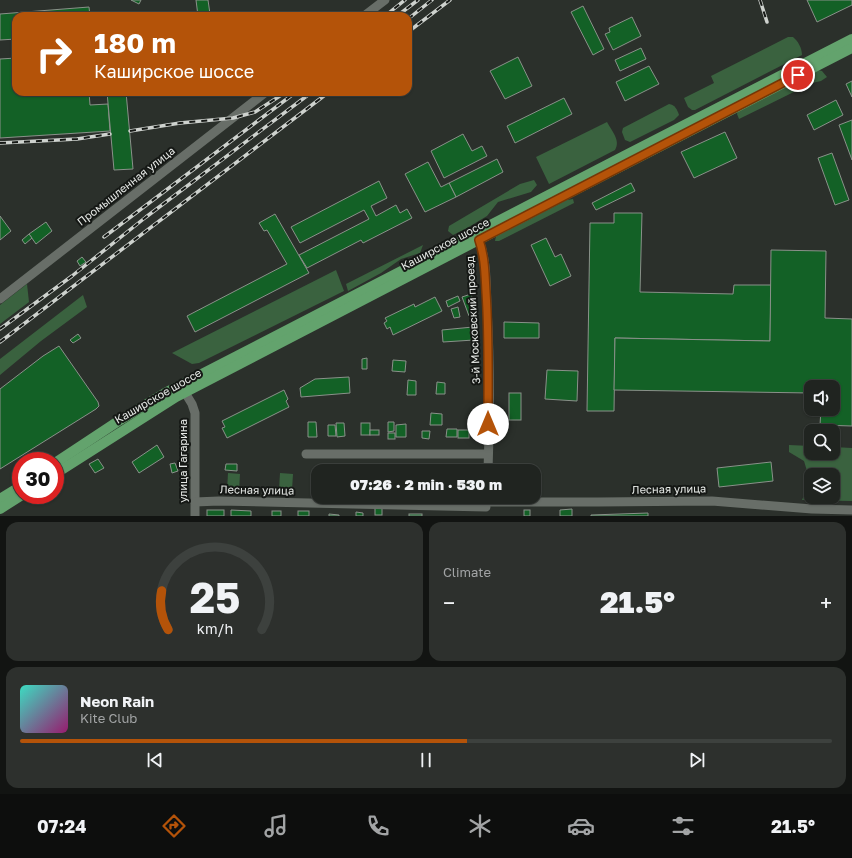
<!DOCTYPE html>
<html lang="en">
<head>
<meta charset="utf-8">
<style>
  :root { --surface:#202420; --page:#2d302d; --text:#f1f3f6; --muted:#a2a4a5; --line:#3d413e; --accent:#b45309 }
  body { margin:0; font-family:"Golos Text",sans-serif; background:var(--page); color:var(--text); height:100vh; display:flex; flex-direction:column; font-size:15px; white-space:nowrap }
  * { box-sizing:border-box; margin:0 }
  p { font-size:13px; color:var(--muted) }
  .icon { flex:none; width:22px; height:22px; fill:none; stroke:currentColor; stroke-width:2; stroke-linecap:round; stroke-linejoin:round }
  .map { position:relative; height:516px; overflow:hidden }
  .sheet { display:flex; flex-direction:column; gap:6px; padding:6px; background:#121412; flex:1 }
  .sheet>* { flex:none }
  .top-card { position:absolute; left:12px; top:12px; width:400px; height:84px; border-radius:12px; box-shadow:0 1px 3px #0004,0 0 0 1px var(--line); background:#b45309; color:#fff; overflow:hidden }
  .tools { position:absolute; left:804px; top:380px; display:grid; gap:8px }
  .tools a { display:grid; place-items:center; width:36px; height:36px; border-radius:8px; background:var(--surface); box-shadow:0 1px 3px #0004,0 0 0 1px var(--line); font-size:20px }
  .speed { position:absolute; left:12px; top:452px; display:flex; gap:8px; font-size:20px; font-weight:700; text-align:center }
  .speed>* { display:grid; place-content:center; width:52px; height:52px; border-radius:50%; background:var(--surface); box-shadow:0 1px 3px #0004,0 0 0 1px var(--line); line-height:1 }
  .speed .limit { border:6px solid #d22; background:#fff; color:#111 }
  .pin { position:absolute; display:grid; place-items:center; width:34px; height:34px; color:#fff; margin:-17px; border:2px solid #fff; border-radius:50%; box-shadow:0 1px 4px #0007 }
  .me { position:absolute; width:44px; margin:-22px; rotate:0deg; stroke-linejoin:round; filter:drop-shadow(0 0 3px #0008) }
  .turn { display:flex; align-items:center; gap:14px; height:84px; padding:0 16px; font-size:18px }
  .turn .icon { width:52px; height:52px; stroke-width:2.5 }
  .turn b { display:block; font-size:28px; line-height:34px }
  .big { font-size:30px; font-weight:800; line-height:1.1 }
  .sheet .card { flex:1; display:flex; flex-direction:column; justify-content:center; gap:6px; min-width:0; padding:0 14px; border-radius:12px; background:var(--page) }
  .sheet .dial { align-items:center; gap:0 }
  .dial svg { height:104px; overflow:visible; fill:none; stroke:var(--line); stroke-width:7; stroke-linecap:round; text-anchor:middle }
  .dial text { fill:var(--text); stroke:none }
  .song { display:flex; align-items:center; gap:12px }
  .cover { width:48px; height:48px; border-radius:6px; background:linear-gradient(135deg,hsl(170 70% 55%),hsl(320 70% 35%)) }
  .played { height:4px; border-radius:2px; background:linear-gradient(90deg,var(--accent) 55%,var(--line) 55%) }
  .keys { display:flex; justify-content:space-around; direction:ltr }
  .heat { display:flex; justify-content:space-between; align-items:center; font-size:22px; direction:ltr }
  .sheet .tiles { flex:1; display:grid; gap:6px; grid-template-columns:1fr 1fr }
  .card:last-child { grid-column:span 2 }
  .trip { position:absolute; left:311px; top:464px; width:230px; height:40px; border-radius:12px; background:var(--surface); box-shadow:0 1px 3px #0004,0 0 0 1px var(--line); font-weight:800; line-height:40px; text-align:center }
  .tabs { display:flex; height:64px; justify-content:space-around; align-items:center; background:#0d0e0d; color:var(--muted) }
  .tabs .icon { width:28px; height:28px }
  .tabs .active { color:var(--accent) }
  .tabs b { font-size:18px; color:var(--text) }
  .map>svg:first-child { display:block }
</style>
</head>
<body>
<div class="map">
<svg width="852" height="516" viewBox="0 0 852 516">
  <rect width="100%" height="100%" fill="#2b302b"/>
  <g fill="#3a623f" fill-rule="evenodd">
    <path d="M 788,37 L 793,37 C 798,41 802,48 802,55 L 695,110 L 692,110 L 688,107 L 684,98 L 714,83 L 711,76 Z"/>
    <polygon points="818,70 822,71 827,77 821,81 812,83 739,119 737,114 738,111"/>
    <path d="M 669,104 C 675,105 677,109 679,115 L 674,120 L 630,142 L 625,140 L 622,132 L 623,128 Z"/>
    <path d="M 607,122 C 612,131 621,141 615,150 L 549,184 L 536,157 Z"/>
    <polygon points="534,180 537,185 531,192 498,202 487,216 467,228 453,235 448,231 449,226 520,184"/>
    <polygon points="573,199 574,203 499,241 495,241 496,236 567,200"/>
    <polygon points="423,245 420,253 401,259 381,273 348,291 346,284"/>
    <polygon points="336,270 344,291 199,363 192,364 172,353"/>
    <polygon points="27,284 29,302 0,324 0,305"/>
    <polygon points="83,295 87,307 41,341 0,375 0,359"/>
    <path d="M 789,445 L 811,446 L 811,453 L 833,453 L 833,447 L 852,448 L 852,501 L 802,500 L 810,481 L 804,461 L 789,452 ZM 811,475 L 833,475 L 833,497 L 811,497 Z"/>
    <polygon points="228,473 240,474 239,492 227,491"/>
    <polygon points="280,473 293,474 292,490 279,490"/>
  </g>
  <g fill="#136126" stroke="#8a918a">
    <polygon points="131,0 141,0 139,4"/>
    <polygon points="196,0 208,0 210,14 198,16"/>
    <polygon points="807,0 852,0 852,5 817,22"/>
    <polygon points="583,6 604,49 593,55 571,12"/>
    <polygon points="89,7 90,16 16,16 16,39 0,40 0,14"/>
    <polygon points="632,17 641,36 613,50 605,34 610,32 609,28"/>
    <polygon points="641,48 646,59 620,71 615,60"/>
    <polygon points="518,57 532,86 505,99 490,71"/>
    <polygon points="16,58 16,92 89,92 90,105 108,104 110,131 0,138 0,59"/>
    <polygon points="649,66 659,84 625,101 616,82"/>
    <polygon points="852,81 852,97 846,84"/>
    <polygon points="107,92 126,92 133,169 114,170"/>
    <polygon points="564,98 572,114 515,143 507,126"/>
    <polygon points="836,100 843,115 814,130 807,115"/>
    <polygon points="852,120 852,160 839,125"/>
    <polygon points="725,132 737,158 694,178 681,152"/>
    <polygon points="463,134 472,151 482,146 487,156 444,178 431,151"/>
    <polygon points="832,153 849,200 835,205 818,158"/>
    <polygon points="497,159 503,172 456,197 449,183"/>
    <polygon points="428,162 441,187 449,183 456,197 425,212 405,174"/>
    <polygon points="379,181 387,198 371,206 376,216 396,205 400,213 407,209 412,218 363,243 361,240 307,268 299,255 369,219 364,210 300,243 291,227"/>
    <polygon points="631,183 635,191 596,210 592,203"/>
    <polygon points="614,213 642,213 640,292 733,294 734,285 771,285 770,341 615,338 614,411 587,411 590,223 614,223"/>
    <polygon points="275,214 309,273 195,332 187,316 287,264 267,230 264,231 259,223"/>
    <polygon points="0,216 11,231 0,240"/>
    <polygon points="46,222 52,231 36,244 29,234"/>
    <polygon points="29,234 32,238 25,244 22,240"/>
    <polygon points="546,238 555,257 561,254 571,276 550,286 531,245"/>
    <polygon points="771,250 826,251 825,318 852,319 852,426 820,425 821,409 833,409 833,387 811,387 811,393 614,390 615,338 770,341"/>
    <polygon points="82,257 86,262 80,266 77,261"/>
    <polygon points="471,294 477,313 469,316 462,297"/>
    <polygon points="458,296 460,301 448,307 446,301"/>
    <polygon points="435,297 442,311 393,335 390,327 387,329 384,323 387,321 385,318 414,304 415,307"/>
    <polygon points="458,307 460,317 454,318 451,309"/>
    <polygon points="504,322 539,323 539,338 504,338"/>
    <polygon points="473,327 474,340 443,342 442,330"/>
    <polygon points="78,334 81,338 73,343 70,340"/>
    <polygon points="59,346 98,402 99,406 96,409 0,469 0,389 43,356"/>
    <polygon points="367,358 367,369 362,369 362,359"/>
    <polygon points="393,360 406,361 405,372 392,371"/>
    <polygon points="547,370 578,371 577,401 545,399"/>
    <polygon points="349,377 350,393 301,397 300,388 315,379"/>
    <polygon points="408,380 416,381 416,395 407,395"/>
    <polygon points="437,382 445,383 445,394 436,394"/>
    <polygon points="284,390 288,399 286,401 289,407 227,438 222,428 225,427 222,421"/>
    <rect x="509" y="393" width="12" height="27"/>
    <polygon points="431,413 442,414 442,425 430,425"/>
    <polygon points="308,422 316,422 317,437 308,437"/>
    <polygon points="388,422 394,422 394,431 388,432"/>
    <polygon points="336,423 344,423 345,436 337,437"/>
    <rect x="361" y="423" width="9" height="12"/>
    <polygon points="406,424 406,437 396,437 396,425"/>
    <polygon points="328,425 335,425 336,436 328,436"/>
    <polygon points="447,429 457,429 457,437 446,437"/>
    <rect x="370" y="430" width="9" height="5"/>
    <rect x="458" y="430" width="11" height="8"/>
    <polygon points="422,431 430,431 429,439 422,438"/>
    <rect x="388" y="433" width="7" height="6"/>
    <polygon points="157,445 164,457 139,473 132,462"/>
    <polygon points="98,459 104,468 95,473 89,464"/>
    <polygon points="771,462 773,481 719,487 717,468"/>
    <polygon points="175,463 178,471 172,473 170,464"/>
    <polygon points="226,464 237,464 237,471 225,470"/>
    <rect x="375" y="508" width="7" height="7"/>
    <polygon points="572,509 572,516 560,516 560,510"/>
    <rect x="207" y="510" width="17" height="6"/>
    <polygon points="231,510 251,511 251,516 231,516"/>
    <rect x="524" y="510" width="6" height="6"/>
    <rect x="272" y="511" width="9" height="5"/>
    <rect x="298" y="511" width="11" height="5"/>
    <polygon points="356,512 363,513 363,516 356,516"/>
    <polygon points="648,513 648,516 591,516 591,515"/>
    <polygon points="329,514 339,515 339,516 329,516"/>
    <rect x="409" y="514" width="13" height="2"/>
  </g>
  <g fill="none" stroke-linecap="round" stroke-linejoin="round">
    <g stroke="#686e68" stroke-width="9">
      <polyline points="364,16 385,0"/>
      <path d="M 479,240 C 487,261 486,285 487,307 C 490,361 490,417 488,471"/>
      <polyline points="0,299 266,92"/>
      <polyline points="181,386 192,404 195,413 195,516"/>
      <polyline points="306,454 488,454"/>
      <polyline points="195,502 219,501 486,507"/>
      <polyline points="486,502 598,502 712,501 812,509 852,510"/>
    </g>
    <g stroke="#63a36d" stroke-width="10">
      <polyline points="55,463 117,422 165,393 624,156 852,39"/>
      <polyline points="55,474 176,397 548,204 852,48"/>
      <polyline points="0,499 21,486"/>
      <polyline points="0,509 22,495"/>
    </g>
    <defs>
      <g id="rail">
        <polyline points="760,0 767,22"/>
        <polyline points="385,16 405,0"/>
        <polyline points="397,16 418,0"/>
        <polyline points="408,19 432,0"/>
        <polyline points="408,32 450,0"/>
        <polyline points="130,131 180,123 233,118 255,112 286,92"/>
        <polyline points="0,143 77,139 110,134"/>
        <polyline points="104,237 296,92"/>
        <polyline points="0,329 72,276 146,217 312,92"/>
        <polyline points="0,342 329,92"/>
      </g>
    </defs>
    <use href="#rail" stroke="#ced2ce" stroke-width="3.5"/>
    <use href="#rail" stroke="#151815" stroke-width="2" stroke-dasharray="6" stroke-linecap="butt"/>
  </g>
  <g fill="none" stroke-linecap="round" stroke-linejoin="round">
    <defs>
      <path id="route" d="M 488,424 C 488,380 489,336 486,292 C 485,275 485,257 479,240 L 798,75"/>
    </defs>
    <use href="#route" stroke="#753606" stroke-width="10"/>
    <use href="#route" stroke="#b45309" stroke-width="7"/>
  </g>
  <g text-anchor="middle" stroke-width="4" stroke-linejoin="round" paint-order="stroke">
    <g font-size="11" fill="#e7eae7" stroke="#151815">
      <text transform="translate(126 186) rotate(-38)" y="4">Промышленная улица</text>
      <text transform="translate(445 244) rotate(-28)" y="4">Каширское шоссе</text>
      <text transform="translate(473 320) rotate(-93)" y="4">3-й Московский проезд</text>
      <text transform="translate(158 396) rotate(-30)" y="4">Каширское шоссе</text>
      <text transform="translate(183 461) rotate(-90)" y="4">улица Гагарина</text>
      <text transform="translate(669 489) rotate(-1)" y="4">Лесная улица</text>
      <text transform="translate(257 490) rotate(1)" y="4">Лесная улица</text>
    </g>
  </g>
</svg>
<div class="tools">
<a><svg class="icon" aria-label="sound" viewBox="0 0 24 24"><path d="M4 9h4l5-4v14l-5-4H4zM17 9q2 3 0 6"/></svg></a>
<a><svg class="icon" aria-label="search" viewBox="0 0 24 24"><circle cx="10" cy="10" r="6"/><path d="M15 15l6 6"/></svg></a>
<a><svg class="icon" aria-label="layers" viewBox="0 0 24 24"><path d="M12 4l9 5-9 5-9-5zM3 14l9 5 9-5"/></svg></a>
</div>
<div class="speed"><div class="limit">30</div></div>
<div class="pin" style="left:798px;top:75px;background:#d93025"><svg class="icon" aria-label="arrive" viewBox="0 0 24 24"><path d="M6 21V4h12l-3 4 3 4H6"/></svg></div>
<svg class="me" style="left:488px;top:424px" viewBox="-20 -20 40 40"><circle r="19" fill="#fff"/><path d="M0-13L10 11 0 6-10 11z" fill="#b45309"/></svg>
<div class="trip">07:26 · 2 min · 530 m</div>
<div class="top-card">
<div class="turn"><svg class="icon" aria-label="right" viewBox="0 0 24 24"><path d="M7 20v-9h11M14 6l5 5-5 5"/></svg><div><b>180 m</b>Каширское шоссе</div></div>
</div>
</div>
<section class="sheet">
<div class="tiles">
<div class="card dial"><svg viewBox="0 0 100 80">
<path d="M14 69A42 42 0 1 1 86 69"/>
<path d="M14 69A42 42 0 0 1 9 39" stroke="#b45309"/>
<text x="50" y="56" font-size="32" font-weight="700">25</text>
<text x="50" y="72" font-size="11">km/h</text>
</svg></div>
<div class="card"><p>Climate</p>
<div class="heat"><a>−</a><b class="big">21.5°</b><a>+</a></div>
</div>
<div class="card">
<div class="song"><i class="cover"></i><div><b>Neon Rain</b><p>Kite Club</p></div></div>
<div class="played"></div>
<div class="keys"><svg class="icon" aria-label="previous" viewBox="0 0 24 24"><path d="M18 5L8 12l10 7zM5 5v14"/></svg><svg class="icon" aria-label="pause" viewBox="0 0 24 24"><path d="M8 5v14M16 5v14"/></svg><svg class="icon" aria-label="next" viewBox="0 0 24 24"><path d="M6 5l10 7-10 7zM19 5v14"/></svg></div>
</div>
</div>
</section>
<nav class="tabs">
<b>07:24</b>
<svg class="icon active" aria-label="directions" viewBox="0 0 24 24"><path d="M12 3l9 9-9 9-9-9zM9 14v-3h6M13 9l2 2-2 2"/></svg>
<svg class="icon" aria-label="music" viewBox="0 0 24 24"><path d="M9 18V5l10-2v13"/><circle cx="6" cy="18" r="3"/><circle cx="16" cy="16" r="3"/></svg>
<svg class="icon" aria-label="phone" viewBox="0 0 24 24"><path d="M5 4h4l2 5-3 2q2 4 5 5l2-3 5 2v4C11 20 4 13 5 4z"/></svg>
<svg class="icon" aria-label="climate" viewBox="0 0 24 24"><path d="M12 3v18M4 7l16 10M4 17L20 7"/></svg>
<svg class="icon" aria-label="car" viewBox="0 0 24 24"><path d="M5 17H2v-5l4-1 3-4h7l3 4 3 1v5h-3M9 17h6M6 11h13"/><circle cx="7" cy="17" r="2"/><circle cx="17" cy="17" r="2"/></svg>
<svg class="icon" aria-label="filters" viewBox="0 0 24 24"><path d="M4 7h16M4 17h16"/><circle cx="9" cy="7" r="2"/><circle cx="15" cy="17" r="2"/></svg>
<b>21.5°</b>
</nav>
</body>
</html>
